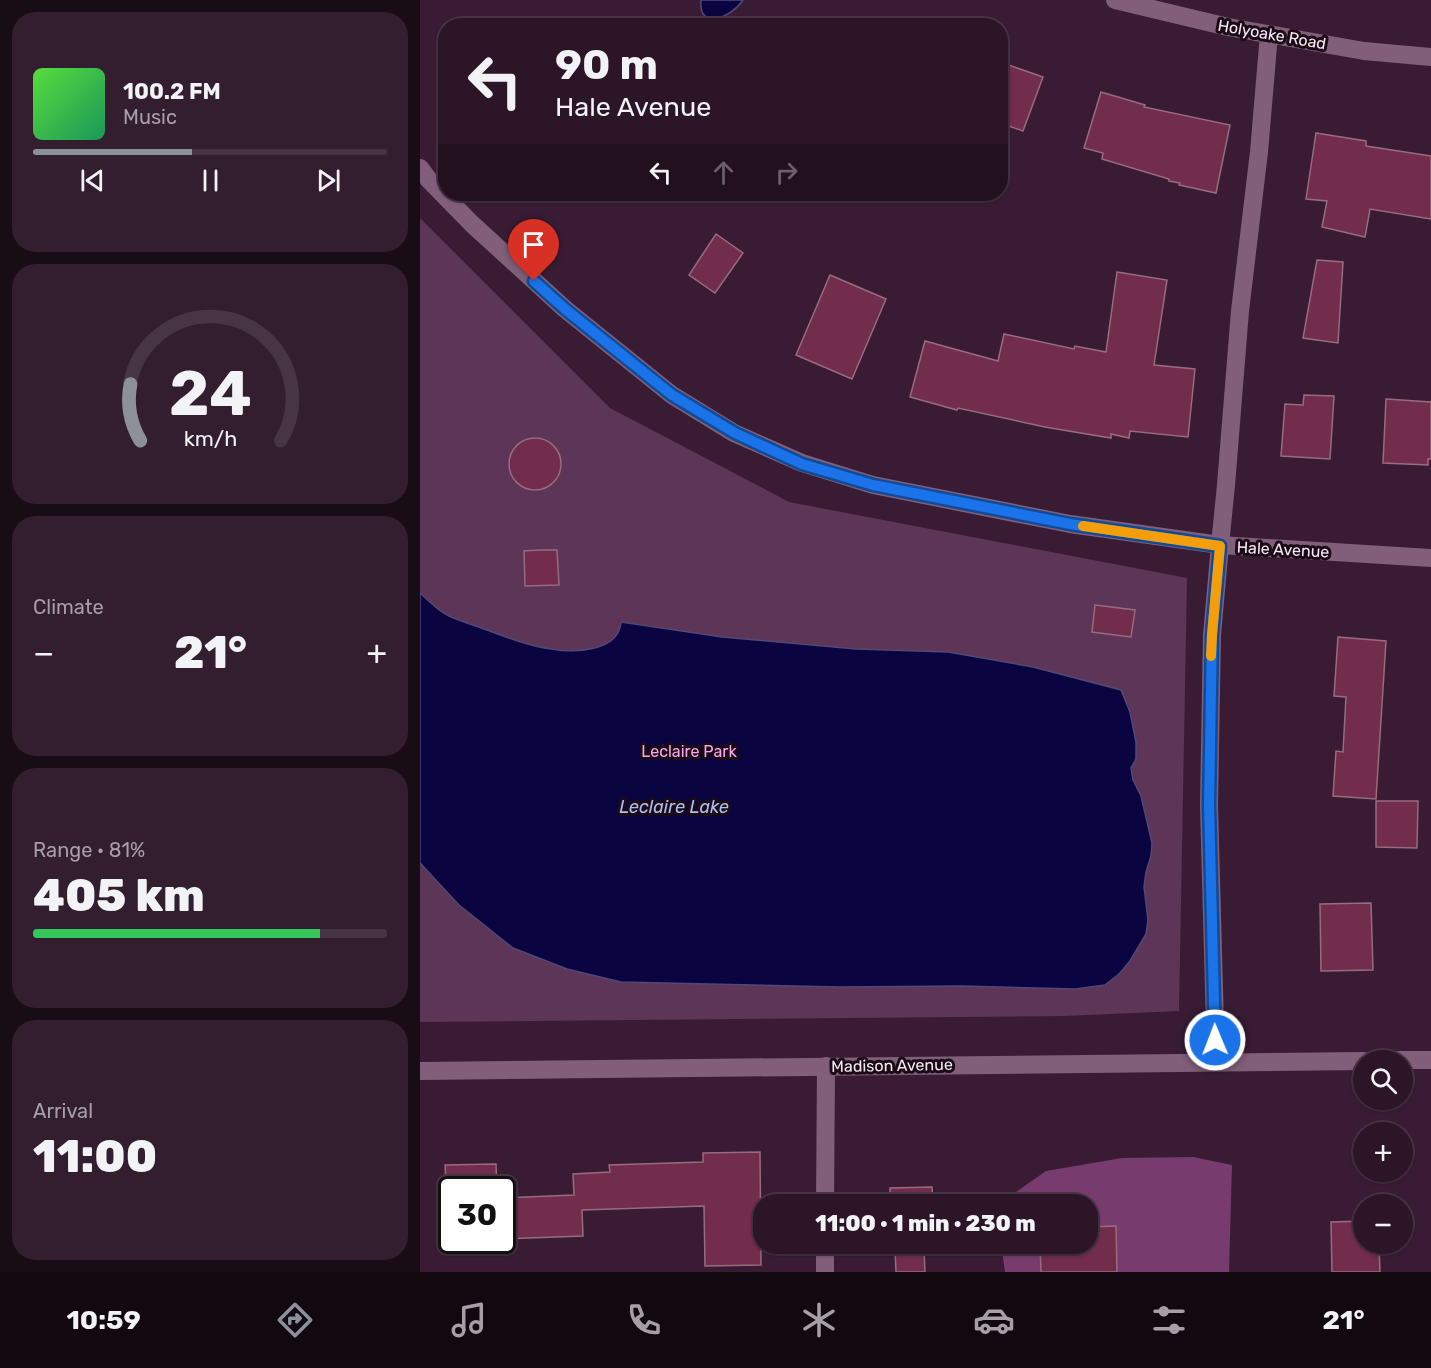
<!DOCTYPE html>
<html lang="en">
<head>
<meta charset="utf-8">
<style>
  :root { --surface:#2b1527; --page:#331e2f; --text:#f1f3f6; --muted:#a69fa7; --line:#473444; --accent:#8c9099 }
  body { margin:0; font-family:Rubik,sans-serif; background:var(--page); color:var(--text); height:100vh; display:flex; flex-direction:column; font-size:22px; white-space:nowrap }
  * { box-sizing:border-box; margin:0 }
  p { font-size:20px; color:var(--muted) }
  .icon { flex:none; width:33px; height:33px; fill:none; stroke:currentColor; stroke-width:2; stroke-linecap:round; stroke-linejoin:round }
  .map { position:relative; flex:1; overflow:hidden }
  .drawer { display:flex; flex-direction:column; gap:12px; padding:12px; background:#180c15; width:420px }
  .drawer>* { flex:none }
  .banner { position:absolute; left:18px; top:18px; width:570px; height:183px; border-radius:24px; box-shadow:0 2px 4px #0004,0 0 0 2px var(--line); background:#2b1527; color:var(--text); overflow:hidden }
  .buttons { position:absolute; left:933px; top:1050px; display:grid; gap:12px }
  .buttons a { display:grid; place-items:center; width:60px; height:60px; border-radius:50%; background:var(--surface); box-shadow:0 2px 4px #0004,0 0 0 2px var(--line); font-size:30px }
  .speed { position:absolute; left:18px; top:1176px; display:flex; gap:12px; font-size:30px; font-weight:700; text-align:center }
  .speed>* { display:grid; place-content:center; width:78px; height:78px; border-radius:50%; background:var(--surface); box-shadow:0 2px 4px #0004,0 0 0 2px var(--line); line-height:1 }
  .speed .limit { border:3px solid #111; border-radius:9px; background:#fff; color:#111 }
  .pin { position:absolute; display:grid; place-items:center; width:51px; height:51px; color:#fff; margin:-62px -26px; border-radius:50% 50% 50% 0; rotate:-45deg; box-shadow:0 0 6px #0007 }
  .pin .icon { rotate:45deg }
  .me { position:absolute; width:66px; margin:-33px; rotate:359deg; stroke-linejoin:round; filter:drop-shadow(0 0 4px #0008) }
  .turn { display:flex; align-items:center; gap:21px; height:126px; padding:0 18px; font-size:27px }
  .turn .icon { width:78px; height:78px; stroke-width:2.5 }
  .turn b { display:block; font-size:42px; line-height:51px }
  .lanes { display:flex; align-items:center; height:57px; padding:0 18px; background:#0003; justify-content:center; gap:30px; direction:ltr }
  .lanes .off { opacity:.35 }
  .big { font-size:45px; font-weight:800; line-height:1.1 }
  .drawer .widget { flex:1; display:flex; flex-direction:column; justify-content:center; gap:9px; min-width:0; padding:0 21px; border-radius:24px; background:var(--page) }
  .drawer .dial { align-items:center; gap:0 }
  .dial svg { height:156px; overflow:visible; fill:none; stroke:var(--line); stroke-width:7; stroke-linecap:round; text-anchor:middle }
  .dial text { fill:var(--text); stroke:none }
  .song { display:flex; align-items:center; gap:18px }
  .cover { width:72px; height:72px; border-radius:9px; background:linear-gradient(135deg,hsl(110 70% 55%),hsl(150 70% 35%)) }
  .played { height:6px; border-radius:3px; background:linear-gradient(90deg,var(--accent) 45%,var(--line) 45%) }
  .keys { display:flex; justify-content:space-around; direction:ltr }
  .heat { display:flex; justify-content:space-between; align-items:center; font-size:33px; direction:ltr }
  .charge { height:9px; border-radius:4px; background:linear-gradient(90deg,#34c759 81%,var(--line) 0) }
  .trip { position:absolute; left:333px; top:1194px; width:345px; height:60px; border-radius:24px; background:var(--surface); box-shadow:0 2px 4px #0004,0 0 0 2px var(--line); font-weight:800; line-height:60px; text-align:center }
  .tab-bar { display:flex; height:96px; justify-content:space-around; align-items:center; background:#110810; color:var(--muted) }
  .tab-bar .icon { width:42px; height:42px }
  .tab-bar .on { color:var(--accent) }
  .tab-bar b { font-size:27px; color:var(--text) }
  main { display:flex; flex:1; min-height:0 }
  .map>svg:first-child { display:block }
</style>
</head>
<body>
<main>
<section class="drawer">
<div class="widget">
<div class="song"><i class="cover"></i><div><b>100.2 FM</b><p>Music</p></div></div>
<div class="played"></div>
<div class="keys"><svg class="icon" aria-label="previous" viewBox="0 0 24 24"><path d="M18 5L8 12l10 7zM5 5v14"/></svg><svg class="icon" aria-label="pause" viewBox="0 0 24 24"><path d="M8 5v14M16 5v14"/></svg><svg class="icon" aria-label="next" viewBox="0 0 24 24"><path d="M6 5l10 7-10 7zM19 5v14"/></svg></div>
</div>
<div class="widget dial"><svg viewBox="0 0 100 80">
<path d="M14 69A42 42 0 1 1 86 69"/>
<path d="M14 69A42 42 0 0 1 9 40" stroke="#8c9099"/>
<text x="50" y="56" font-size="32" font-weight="700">24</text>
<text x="50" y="72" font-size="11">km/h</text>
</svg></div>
<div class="widget"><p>Climate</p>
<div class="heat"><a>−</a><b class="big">21°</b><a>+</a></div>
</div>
<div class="widget"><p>Range · 81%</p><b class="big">405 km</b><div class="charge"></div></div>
<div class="widget"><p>Arrival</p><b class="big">11:00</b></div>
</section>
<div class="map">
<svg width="1011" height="1272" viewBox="0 0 1011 1272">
  <rect width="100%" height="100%" fill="#391c34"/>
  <polygon fill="#5d3556" points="0,218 190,408 369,502 767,578 759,1011 645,1016 0,1022"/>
  <polygon fill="#773c6d" points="773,1157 812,1165 809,1272 585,1272 581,1244 668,1244 668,1204 579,1204 626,1171 702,1158"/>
  <g fill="#0a0541" stroke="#524877" stroke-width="1.5">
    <path d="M 281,0 L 323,0 C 312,17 278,32 281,0 Z"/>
    <path d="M 0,593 C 9,601 19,612 29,616 C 40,621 53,625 64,629 C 86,637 108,646 131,649 C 154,653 199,652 201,622 L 302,637 L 436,649 L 528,652 L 613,667 L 701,690 L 710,712 L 716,742 L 716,759 L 711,768 L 713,780 L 721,796 L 732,843 L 731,856 L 726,872 L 724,887 L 728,920 L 726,934 L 710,961 L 699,974 L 685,985 L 655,989 L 542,986 L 419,987 L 201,982 L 147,969 L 93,948 L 39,905 L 0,863 Z"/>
  </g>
  <g fill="#722c4c" stroke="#976c7d" stroke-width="1.5">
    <polygon points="580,62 623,77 603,131 580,123"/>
    <polygon points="681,92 725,105 724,107 810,125 796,193 759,185 760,183 749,181 749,179 682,159 683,153 664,148"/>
    <polygon points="896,133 946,141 946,146 1011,156 1011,219 950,209 945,237 902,227 907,201 886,199"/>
    <polygon points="296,234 323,253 295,293 269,275"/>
    <polygon points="897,260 923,262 918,343 883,338"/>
    <polygon points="697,272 747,280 734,365 775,369 768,437 710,431 709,438 691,434 691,438 625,427 538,408 537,410 490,397 505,341 578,361 584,334 654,349 655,346 686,352"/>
    <polygon points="410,275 466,299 432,379 376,355"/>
    <polygon points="884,395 914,396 910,459 861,456 865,404 883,405"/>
    <polygon points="966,399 1011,402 1011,459 1008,459 1008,465 963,463"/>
    <circle cx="115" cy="464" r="26"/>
    <polygon points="120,550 137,550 139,585 105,586 104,551"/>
    <polygon points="675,605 715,610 711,637 672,632"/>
    <polygon points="918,637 966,641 956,799 913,796 916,751 923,752 926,697 914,696"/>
    <polygon points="956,801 998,801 997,848 956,847"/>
    <polygon points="951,903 953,970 901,971 900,904"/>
    <polygon points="340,1152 341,1265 285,1266 284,1206 162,1210 163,1236 82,1239 82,1198 154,1195 153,1174 190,1172 189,1165 283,1162 283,1153"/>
    <polygon points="76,1164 77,1190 32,1190 32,1240 56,1240 29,1242 25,1165"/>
    <polygon points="512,1187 513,1204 470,1204 470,1188"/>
    <polygon points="944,1221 944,1244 959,1244 960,1272 912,1272 911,1222"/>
    <polygon points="696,1226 697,1272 621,1272 620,1244 668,1244 668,1227"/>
    <polygon points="472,1244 514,1244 514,1249 504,1249 505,1272 476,1272 475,1249 472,1249"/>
  </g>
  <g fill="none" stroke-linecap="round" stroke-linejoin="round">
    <polyline stroke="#815f7a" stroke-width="18" points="800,545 806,485 820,311 839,152 849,34"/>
    <g stroke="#815f7a" stroke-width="18">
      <polyline points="695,0 808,27 944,51 1011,57"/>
      <polyline points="0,168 9,180 52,224 145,309 252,395 314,433 382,463 453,485 650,524 800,545 1011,558"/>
      <polyline points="952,1060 1011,1060"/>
      <polyline points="796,1062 789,805 792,635 800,545"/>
      <polyline points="0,1071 944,1061"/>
      <polyline points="405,1204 406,1066"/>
      <polyline points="405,1272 405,1244"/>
    </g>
  </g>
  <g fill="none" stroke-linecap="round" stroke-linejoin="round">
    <defs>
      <polyline id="route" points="114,281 145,309 252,395 315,433 382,464 453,485 650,524 800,546 792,635 789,805 795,1040"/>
    </defs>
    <use href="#route" stroke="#114b97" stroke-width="15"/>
    <use href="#route" stroke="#1a73e8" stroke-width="10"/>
    <polyline stroke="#f59e0b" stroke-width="10" points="663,526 800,546 792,635 791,656"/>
  </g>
  <g text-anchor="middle" stroke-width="6" stroke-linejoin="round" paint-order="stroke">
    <g font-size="16" fill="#fbe6f6" stroke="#190c16">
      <text transform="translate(852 34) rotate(10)" y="6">Holyoake Road</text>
      <text transform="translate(863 549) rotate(3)" y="6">Hale Avenue</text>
      <text transform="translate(472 1065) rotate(-1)" y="6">Madison Avenue</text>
    </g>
    <g font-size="16" fill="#fda5ec" stroke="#190c16">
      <text x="269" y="757">Leclaire Park</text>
    </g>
    <g font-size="18" font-style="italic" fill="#afbdf5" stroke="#190c16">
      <text x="254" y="813">Leclaire Lake</text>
    </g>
  </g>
</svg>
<div class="buttons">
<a><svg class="icon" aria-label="search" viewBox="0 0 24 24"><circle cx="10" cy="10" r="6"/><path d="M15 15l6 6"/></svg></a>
<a>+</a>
<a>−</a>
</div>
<div class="speed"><div class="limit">30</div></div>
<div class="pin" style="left:114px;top:281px;background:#d93025"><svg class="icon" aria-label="arrive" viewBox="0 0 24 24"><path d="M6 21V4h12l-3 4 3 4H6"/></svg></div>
<svg class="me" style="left:795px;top:1040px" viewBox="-20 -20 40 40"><circle r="17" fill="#1a73e8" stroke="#fff" stroke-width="3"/><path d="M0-11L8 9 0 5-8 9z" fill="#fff"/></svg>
<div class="trip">11:00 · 1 min · 230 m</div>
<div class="banner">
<div class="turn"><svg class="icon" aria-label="left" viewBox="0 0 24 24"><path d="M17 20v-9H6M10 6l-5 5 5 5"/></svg><div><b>90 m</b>Hale Avenue</div></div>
<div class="lanes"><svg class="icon" aria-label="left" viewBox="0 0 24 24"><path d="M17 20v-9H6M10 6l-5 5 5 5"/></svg><svg class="icon off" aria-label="ahead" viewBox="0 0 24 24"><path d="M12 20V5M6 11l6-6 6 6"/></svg><svg class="icon off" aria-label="right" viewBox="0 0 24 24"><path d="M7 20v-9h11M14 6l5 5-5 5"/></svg></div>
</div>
</div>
</main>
<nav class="tab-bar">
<b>10:59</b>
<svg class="icon on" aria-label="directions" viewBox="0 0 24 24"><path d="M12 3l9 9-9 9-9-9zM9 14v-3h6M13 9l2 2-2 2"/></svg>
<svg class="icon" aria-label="music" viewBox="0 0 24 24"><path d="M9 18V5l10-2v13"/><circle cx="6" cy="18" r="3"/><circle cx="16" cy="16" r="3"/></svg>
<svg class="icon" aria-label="phone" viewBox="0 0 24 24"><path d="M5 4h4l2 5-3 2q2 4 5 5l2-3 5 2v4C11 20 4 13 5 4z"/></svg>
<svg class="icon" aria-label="climate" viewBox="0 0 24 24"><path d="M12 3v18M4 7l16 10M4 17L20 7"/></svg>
<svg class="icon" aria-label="car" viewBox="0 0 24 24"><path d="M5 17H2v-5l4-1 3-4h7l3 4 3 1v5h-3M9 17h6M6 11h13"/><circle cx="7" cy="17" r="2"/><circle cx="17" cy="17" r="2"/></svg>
<svg class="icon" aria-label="filters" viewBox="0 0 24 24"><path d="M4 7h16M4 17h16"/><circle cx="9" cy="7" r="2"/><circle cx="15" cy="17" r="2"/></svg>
<b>21°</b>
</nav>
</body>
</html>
